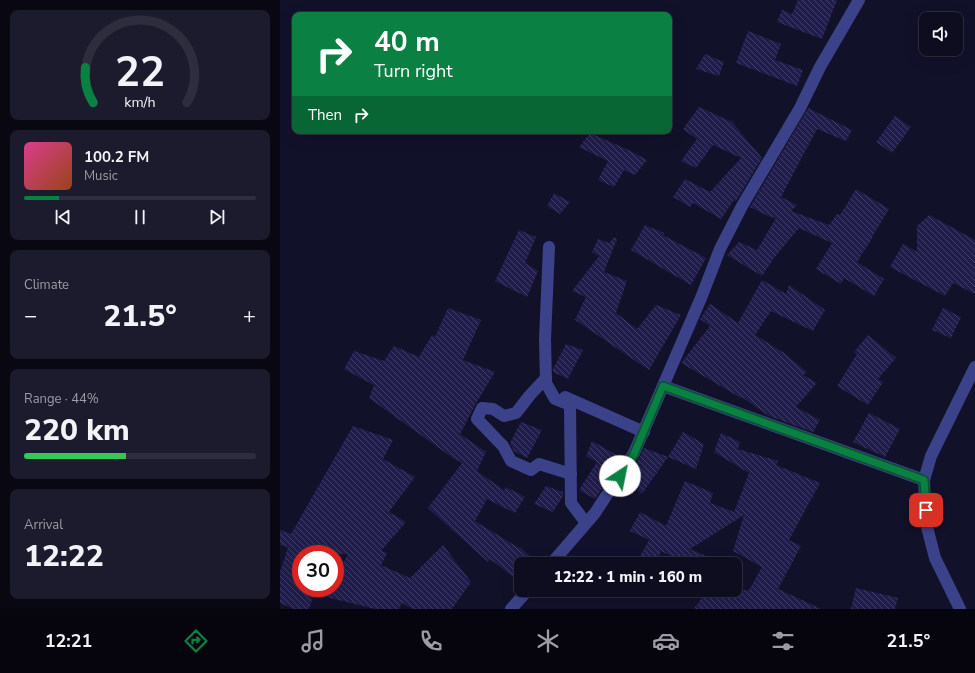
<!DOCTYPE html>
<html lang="en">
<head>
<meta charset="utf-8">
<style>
  :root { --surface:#0e0d20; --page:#1c1b2d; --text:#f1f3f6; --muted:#9b9ca5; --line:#2e2d3e; --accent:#0b8043 }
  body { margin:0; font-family:"Nunito Sans",sans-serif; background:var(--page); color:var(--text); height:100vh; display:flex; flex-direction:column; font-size:15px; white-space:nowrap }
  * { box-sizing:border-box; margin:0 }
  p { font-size:13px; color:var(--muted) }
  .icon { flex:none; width:22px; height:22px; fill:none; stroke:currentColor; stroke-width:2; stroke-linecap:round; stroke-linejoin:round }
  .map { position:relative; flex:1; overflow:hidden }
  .panel { display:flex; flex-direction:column; gap:10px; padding:10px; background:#080712; width:280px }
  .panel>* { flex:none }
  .top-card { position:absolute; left:12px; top:12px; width:380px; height:122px; border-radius:8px; box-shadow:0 4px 16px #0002,0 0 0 1px var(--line); background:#0b8043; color:#fff; overflow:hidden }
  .buttons { position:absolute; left:639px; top:12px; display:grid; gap:8px }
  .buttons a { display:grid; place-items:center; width:44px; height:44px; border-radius:8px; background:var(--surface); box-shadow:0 4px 16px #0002,0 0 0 1px var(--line); font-size:20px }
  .speed { position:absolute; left:12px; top:545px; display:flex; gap:8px; font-size:20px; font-weight:700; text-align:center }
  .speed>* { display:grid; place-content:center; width:52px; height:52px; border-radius:50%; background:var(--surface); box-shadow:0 4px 16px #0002,0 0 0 1px var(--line); line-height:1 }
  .speed .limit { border:6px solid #d22; background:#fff; color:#111 }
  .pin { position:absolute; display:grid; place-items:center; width:34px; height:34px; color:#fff; margin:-17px; border-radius:8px; box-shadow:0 2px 6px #0006 }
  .me { position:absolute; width:44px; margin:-22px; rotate:34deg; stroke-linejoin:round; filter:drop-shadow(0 0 3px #0008) }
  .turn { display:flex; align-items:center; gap:14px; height:84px; padding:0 16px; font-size:18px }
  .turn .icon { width:52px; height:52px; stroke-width:2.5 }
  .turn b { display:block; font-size:28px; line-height:34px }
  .then { display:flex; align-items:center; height:38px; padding:0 16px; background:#0003; gap:8px; font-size:15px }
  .big { font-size:30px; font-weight:800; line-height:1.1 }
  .panel .tile { flex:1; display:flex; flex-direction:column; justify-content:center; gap:6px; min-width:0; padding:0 14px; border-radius:8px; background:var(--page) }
  .panel .dial { align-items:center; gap:0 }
  .dial svg { height:104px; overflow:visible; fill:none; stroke:var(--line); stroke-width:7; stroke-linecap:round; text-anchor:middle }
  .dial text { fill:var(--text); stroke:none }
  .song { display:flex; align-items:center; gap:12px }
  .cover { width:48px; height:48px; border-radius:6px; background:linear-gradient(135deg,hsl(330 70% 55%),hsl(20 70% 35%)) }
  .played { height:4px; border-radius:2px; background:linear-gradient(90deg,var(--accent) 15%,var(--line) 15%) }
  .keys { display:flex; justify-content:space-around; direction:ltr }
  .heat { display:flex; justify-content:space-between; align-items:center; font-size:22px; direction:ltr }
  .charge { height:6px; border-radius:3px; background:linear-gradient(90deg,#34c759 44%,var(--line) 0) }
  .trip { position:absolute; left:234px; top:557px; width:228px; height:40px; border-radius:8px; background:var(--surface); box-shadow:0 4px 16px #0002,0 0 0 1px var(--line); font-weight:800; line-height:40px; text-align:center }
  .tabs { display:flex; height:64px; justify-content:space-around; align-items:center; background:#06050d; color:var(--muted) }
  .tabs .icon { width:28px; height:28px }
  .tabs .current { color:var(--accent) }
  .tabs b { font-size:18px; color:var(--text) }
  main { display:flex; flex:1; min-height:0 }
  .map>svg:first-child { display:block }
</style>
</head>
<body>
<main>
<section class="panel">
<div class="tile dial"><svg viewBox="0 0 100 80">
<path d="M14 69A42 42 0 1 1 86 69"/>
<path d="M14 69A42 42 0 0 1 8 42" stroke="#0b8043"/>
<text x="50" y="56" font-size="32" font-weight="700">22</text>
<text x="50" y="72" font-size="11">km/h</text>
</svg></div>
<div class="tile">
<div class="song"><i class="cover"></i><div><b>100.2 FM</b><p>Music</p></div></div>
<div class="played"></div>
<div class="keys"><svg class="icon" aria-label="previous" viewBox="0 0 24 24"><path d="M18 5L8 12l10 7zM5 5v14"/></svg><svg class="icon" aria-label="pause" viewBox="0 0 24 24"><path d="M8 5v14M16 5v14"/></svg><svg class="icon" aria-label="next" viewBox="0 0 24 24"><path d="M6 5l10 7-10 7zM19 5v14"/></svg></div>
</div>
<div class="tile"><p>Climate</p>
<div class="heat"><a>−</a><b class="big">21.5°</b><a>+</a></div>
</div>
<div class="tile"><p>Range · 44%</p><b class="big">220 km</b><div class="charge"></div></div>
<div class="tile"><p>Arrival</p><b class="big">12:22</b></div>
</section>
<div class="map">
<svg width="695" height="609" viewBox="0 0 695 609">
  <defs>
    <pattern id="building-back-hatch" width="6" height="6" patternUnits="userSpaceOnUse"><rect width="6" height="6" fill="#211d4b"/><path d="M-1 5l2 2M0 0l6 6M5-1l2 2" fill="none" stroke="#413d66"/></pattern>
  </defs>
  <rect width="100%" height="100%" fill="#12112a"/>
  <g fill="url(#building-back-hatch)" fill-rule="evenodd">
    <polygon points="518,0 557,0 542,39 497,22 502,10 512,14"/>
    <polygon points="468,31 501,44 495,60 523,70 517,86 456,63"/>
    <polygon points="425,54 444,62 439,76 416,69"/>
    <polygon points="419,107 452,122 482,158 456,201 454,200 441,219 413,203 410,207 393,197 405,179 430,192 461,158 433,145 416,168 401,161 417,139 403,129"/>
    <polygon points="528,108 572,130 566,141 537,129 501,197 517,205 511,211 549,225 557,214 560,215 576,189 609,209 592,237 593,237 577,262 604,279 594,296 564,278 561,284 536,269 552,243 519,228 494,258 482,276 447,255 459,242 477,250 496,218 490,217 470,207"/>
    <polygon points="615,116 631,127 612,153 596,142"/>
    <polygon points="310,133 351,151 367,160 355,175 344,170 334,187 318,180 328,161 299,147"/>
    <polygon points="274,193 290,202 280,214 267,206"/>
    <polygon points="649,215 695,240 695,294 673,283 665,296 610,267 623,244 637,252 637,226"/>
    <polygon points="365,225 384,233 383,235 426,258 411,285 351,250"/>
    <polygon points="239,230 256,237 245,263 258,271 247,297 215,281"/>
    <polygon points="334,237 337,239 324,272 347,281 336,313 357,329 376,305 401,315 369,370 295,320 306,297 292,291 319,256 312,252 318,239 329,243"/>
    <polygon points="482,280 506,294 509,285 545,310 533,331 491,311 475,335 504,353 527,372 523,375 537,383 516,407 540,420 533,432 489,416 462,397 461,398 401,363 430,326 420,319 430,304 458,323"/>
    <polygon points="168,308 201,320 183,360 215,372 195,405 180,434 206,452 197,471 224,490 226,487 245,497 235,513 207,499 195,521 239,548 240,547 258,564 241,564 241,583 210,559 208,562 148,508 182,463 170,456 89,398 94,385 64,369 74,351 104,361 114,346 139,357 152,335 155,337"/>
    <polygon points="663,308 681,317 671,338 652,330"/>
    <polygon points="588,335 616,358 598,379 603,382 588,405 557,386 577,354 574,352"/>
    <polygon points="286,344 303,350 288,379 273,372 273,369"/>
    <polygon points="589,413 620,429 605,457 573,442"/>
    <polygon points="241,422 262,430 247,458 234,451 230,443"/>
    <path d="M 73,426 L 113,440 L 103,459 L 135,477 L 109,512 L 126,522 L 101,551 L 107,553 L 101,565 L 130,578 L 163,545 L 191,582 L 172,609 L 133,609 L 122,603 L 119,609 L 95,609 L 34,594 L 29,609 L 14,609 L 0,603 L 0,572 L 8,547 L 0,545 L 0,530 L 11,534 ZM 21,554 L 68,554 L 55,577 L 55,588 L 21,588 Z"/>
    <polygon points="403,432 424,444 416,469 388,457"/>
    <polygon points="441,433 460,442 458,449 498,461 496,465 540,483 509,540 521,546 498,589 541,609 414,609 427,590 469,590 482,567 453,551 464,515 410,549 444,564 407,564 381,551 376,564 366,564 358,560 369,540 350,531 360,512 386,526 405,481 433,493 430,503 454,512 469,473 434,452"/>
    <polygon points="312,441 342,458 315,499 299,490 317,462 306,456"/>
    <polygon points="364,448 388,457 362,494 347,477 360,457"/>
    <polygon points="266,486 283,492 283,496 273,512 254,504"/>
    <polygon points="576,588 618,598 615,609 571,609"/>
  </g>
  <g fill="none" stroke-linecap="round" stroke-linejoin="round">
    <g stroke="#3c4289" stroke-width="12">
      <polyline points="269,247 265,339 266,383 275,399 290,405 291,503 306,523"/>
      <polyline points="266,378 250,395 236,413 224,416 213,409 202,408 197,419 223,446 231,461 251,470 259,464 291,474"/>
      <polyline points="383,386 644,480"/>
      <polyline points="285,397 364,432"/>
      <polyline points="271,564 315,513 354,453 421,298 440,249 462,206 520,108 540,67 579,0"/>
      <polyline points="231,609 248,590"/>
      <polyline points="680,609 655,558 646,523 644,480 651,456 695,367"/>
    </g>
  </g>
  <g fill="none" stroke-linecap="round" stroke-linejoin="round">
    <defs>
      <polyline id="route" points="340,476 354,454 383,386 644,480 646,510"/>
    </defs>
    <use href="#route" stroke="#07532c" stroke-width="10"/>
    <use href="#route" stroke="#0b8043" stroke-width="7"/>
  </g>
</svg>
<div class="buttons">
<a><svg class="icon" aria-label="sound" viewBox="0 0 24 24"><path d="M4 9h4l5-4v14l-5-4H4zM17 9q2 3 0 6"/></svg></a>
</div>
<div class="speed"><div class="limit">30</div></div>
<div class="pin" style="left:646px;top:510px;background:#d93025"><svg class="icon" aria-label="arrive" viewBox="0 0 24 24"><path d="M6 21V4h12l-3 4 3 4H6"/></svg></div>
<svg class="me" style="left:340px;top:476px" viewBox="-20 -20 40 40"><circle r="19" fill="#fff"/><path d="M0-13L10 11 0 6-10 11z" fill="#0b8043"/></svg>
<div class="trip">12:22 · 1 min · 160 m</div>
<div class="top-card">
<div class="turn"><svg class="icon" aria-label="right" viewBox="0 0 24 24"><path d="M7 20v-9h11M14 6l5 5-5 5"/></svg><div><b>40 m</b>Turn right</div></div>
<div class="then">Then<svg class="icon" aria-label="right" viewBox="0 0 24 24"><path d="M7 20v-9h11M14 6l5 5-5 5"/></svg></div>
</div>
</div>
</main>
<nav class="tabs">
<b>12:21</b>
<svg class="icon current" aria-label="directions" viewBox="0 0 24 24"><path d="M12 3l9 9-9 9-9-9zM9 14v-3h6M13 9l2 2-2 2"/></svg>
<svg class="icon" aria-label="music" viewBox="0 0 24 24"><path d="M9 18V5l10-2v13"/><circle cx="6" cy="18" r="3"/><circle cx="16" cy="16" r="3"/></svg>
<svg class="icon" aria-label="phone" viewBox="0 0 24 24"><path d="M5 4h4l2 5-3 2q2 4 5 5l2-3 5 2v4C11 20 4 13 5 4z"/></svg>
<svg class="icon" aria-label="climate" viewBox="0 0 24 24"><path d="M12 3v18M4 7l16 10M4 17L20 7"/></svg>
<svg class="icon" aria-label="car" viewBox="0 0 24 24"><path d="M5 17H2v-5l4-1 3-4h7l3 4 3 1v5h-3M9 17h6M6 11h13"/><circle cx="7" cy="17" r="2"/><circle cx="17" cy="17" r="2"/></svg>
<svg class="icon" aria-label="filters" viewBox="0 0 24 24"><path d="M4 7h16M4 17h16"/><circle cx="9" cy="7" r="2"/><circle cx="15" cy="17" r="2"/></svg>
<b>21.5°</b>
</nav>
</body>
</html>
